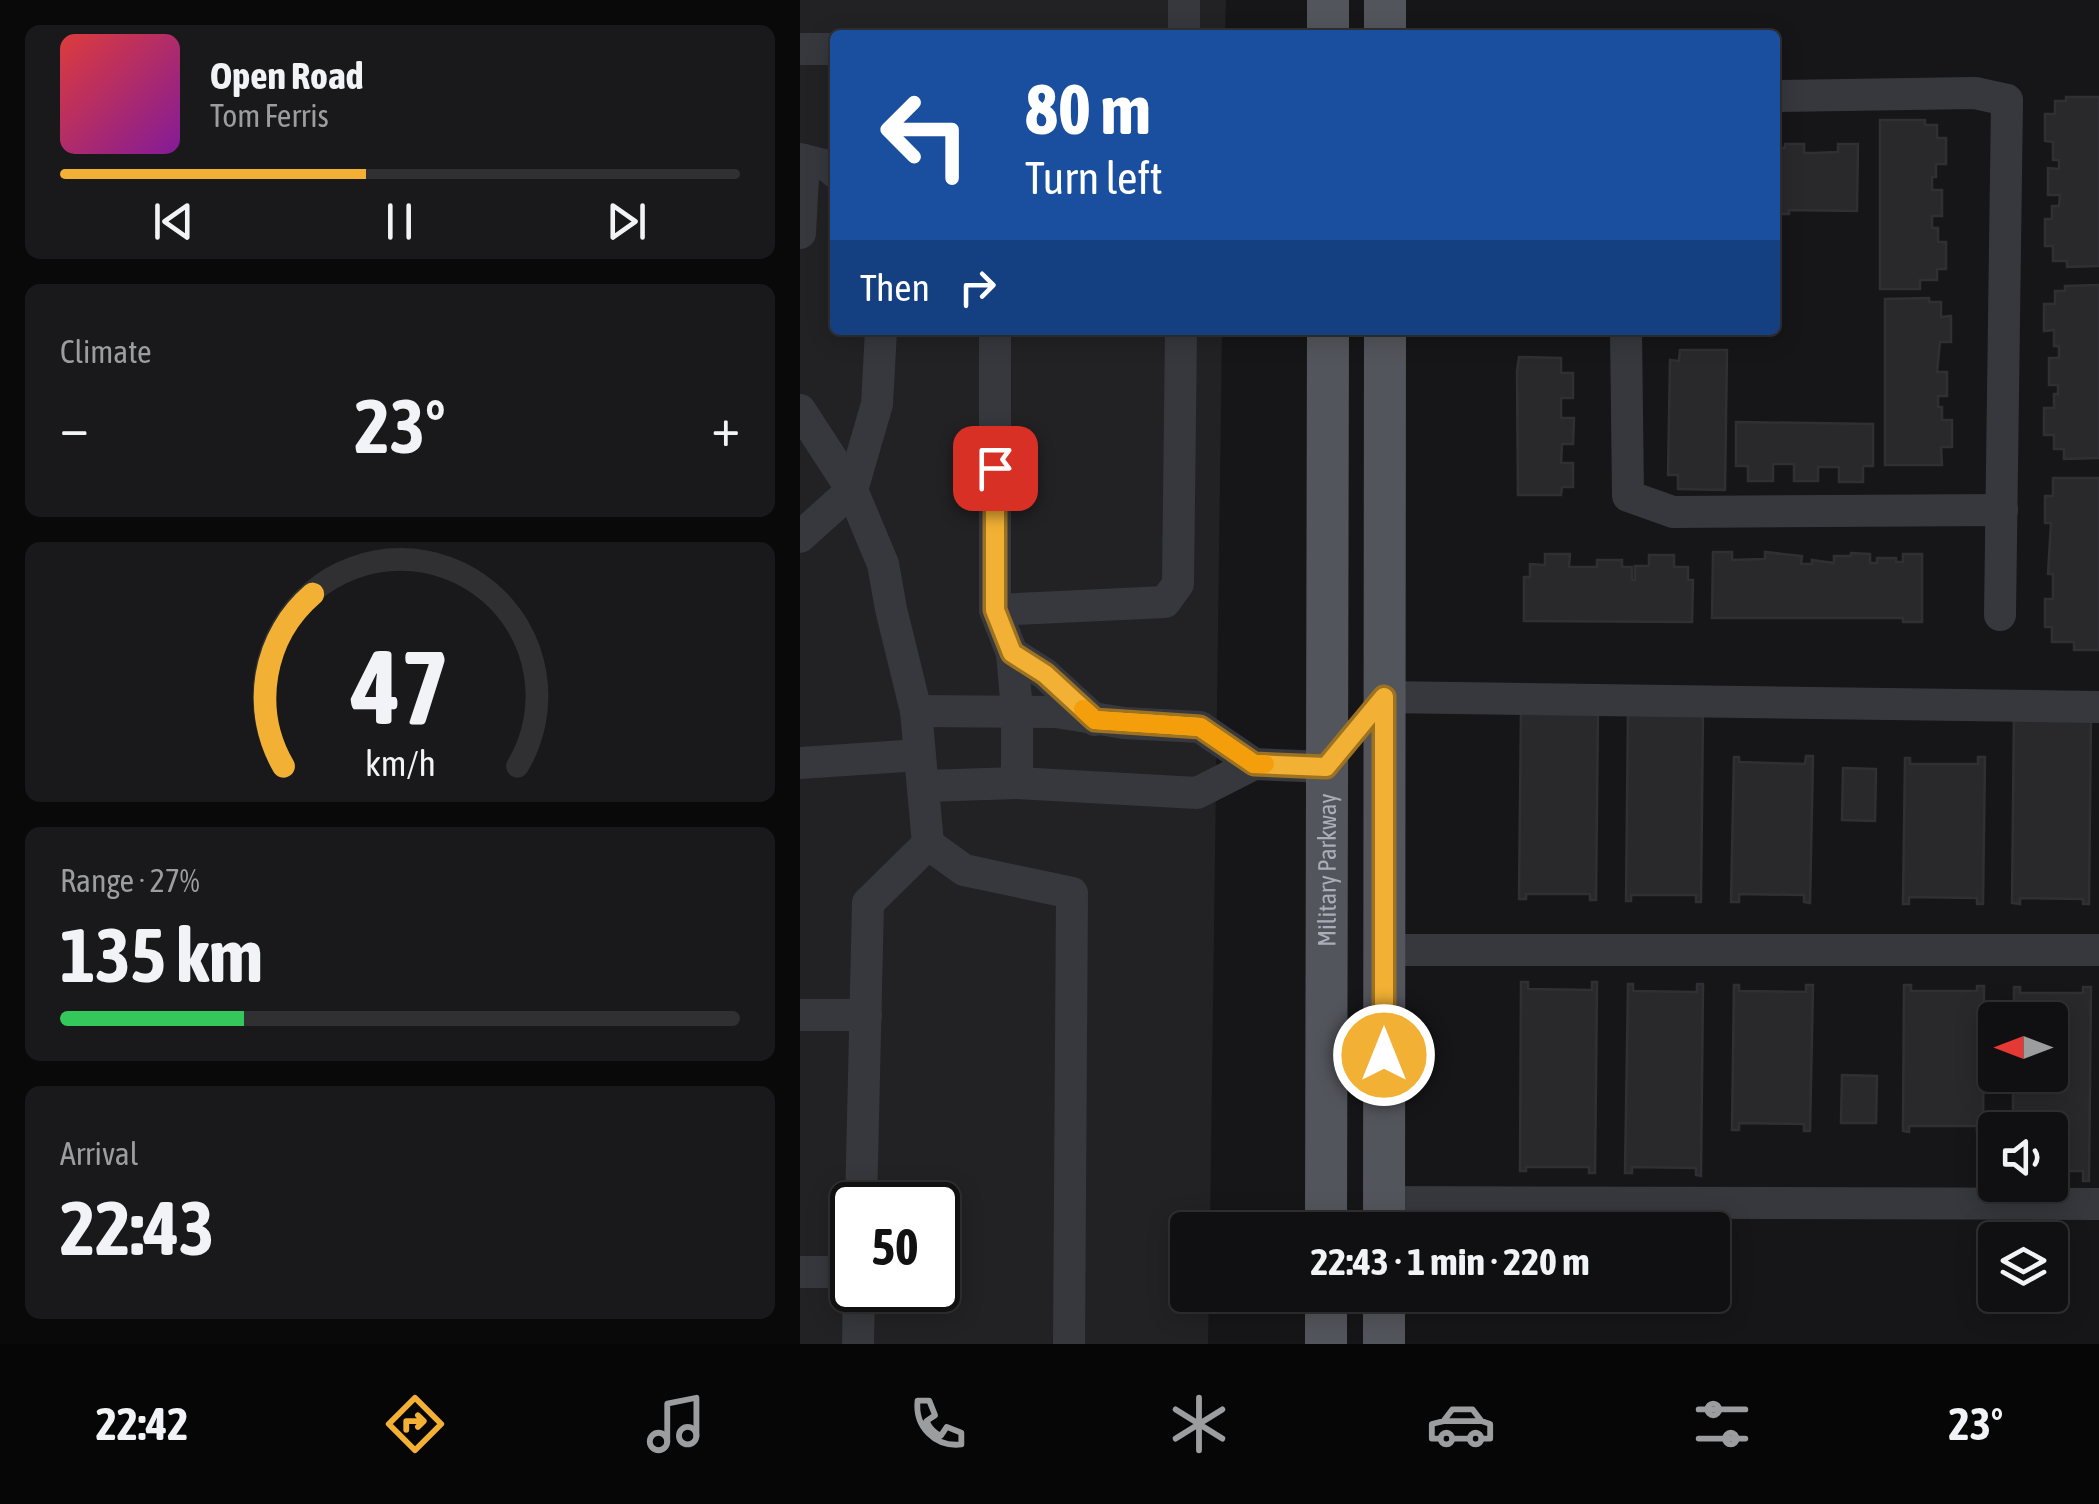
<!DOCTYPE html>
<html lang="en">
<head>
<meta charset="utf-8">
<style>
  :root { --surface:#101012; --page:#19191b; --text:#f1f3f6; --muted:#9c9d9f; --line:#303032; --accent:#f2b134 }
  body { margin:0; font-family:"Asap Condensed",sans-serif; background:var(--page); color:var(--text); height:100vh; display:flex; flex-direction:column; font-size:38px; white-space:nowrap }
  * { box-sizing:border-box; margin:0 }
  p { font-size:32px; color:var(--muted) }
  .icon { flex:none; width:55px; height:55px; fill:none; stroke:currentColor; stroke-width:2; stroke-linecap:round; stroke-linejoin:round }
  .map { position:relative; flex:1; overflow:hidden }
  .sheet { display:flex; flex-direction:column; gap:25px; padding:25px; background:#09090a; width:800px }
  .sheet>* { flex:none }
  .banner { position:absolute; left:30px; top:30px; width:950px; height:305px; border-radius:10px; box-shadow:0 5px 25px #0003,0 0 0 2px var(--line); background:#1a4fa0; color:#fff; overflow:hidden }
  .needle { width:65px; rotate:270deg }
  .fabs { position:absolute; left:1178px; top:1002px; display:grid; gap:20px }
  .fabs a { display:grid; place-items:center; width:90px; height:90px; border-radius:10px; background:var(--surface); box-shadow:0 5px 25px #0003,0 0 0 2px var(--line); font-size:50px }
  .speed { position:absolute; left:30px; top:1182px; display:flex; gap:20px; font-size:50px; font-weight:700; text-align:center }
  .speed>* { display:grid; place-content:center; width:130px; height:130px; border-radius:50%; background:var(--surface); box-shadow:0 5px 25px #0003,0 0 0 2px var(--line); line-height:1 }
  .speed .limit { border:5px solid #111; border-radius:15px; background:#fff; color:#111 }
  .pin { position:absolute; display:grid; place-items:center; width:85px; height:85px; color:#fff; margin:-42px; border-radius:20px; box-shadow:0 5px 15px #0006 }
  .me { position:absolute; width:110px; margin:-55px; rotate:0deg; stroke-linejoin:round; filter:drop-shadow(0 0 8px #0008) }
  .turn { display:flex; align-items:center; gap:35px; height:210px; padding:0 30px; font-size:45px }
  .turn .icon { width:130px; height:130px; stroke-width:2.5 }
  .turn b { display:block; font-size:70px; line-height:85px }
  .then { display:flex; align-items:center; height:95px; padding:0 30px; background:#0003; gap:20px; font-size:38px }
  .big { font-size:75px; font-weight:700; line-height:1.1 }
  .sheet .widget { flex:1; display:flex; flex-direction:column; justify-content:center; gap:15px; min-width:0; padding:0 35px; border-radius:15px; background:var(--page) }
  .sheet .dial { align-items:center; gap:0 }
  .dial svg { height:260px; overflow:visible; fill:none; stroke:var(--line); stroke-width:7; stroke-linecap:round; text-anchor:middle }
  .dial text { fill:var(--text); stroke:none }
  .song { display:flex; align-items:center; gap:30px }
  .cover { width:120px; height:120px; border-radius:15px; background:linear-gradient(135deg,hsl(0 70% 55%),hsl(290 70% 35%)) }
  .played { height:10px; border-radius:5px; background:linear-gradient(90deg,var(--accent) 45%,var(--line) 45%) }
  .keys { display:flex; justify-content:space-around; direction:ltr }
  .heat { display:flex; justify-content:space-between; align-items:center; font-size:55px; direction:ltr }
  .charge { height:15px; border-radius:8px; background:linear-gradient(90deg,#34c759 27%,var(--line) 0) }
  .trip { position:absolute; left:370px; top:1212px; width:560px; height:100px; border-radius:10px; background:var(--surface); box-shadow:0 5px 25px #0003,0 0 0 2px var(--line); font-weight:700; line-height:100px; text-align:center }
  .tab-bar { display:flex; height:160px; justify-content:space-around; align-items:center; background:#060607; color:var(--muted) }
  .tab-bar .icon { width:70px; height:70px }
  .tab-bar .on { color:var(--accent) }
  .tab-bar b { font-size:45px; color:var(--text) }
  main { display:flex; flex:1; min-height:0 }
  .map>svg:first-child { display:block }
</style>
</head>
<body>
<main>
<section class="sheet">
<div class="widget">
<div class="song"><i class="cover"></i><div><b>Open Road</b><p>Tom Ferris</p></div></div>
<div class="played"></div>
<div class="keys"><svg class="icon" aria-label="previous" viewBox="0 0 24 24"><path d="M18 5L8 12l10 7zM5 5v14"/></svg><svg class="icon" aria-label="pause" viewBox="0 0 24 24"><path d="M8 5v14M16 5v14"/></svg><svg class="icon" aria-label="next" viewBox="0 0 24 24"><path d="M6 5l10 7-10 7zM19 5v14"/></svg></div>
</div>
<div class="widget"><p>Climate</p>
<div class="heat"><a>−</a><b class="big">23°</b><a>+</a></div>
</div>
<div class="widget dial"><svg viewBox="0 0 100 80">
<path d="M14 69A42 42 0 1 1 86 69"/>
<path d="M14 69A42 42 0 0 1 23 16" stroke="#f2b134"/>
<text x="50" y="56" font-size="32" font-weight="700">47</text>
<text x="50" y="72" font-size="11">km/h</text>
</svg></div>
<div class="widget"><p>Range · 27%</p><b class="big">135 km</b><div class="charge"></div></div>
<div class="widget"><p>Arrival</p><b class="big">22:43</b></div>
</section>
<div class="map">
<svg width="1299" height="1344" viewBox="0 0 1299 1344">
  <rect width="100%" height="100%" fill="#161618"/>
  <path fill="#222225" fill-rule="evenodd" d="M 0,0 L 426,0 L 425,35 L 35,35 L 35,330 L 422,330 L 410,1230 L 388,1230 L 388,1295 L 409,1295 L 408,1344 L 0,1344 ZM 52,1205 L 138,1205 L 138,1290 L 52,1290 Z"/>
  <g fill="#29292c" stroke="#303034" stroke-width="2.5">
    <polygon points="1266,97 1299,97 1299,266 1267,267 1267,261 1253,261 1253,246 1245,246 1245,219 1252,219 1252,206 1259,206 1260,195 1248,195 1248,168 1259,169 1259,160 1253,160 1253,142 1245,141 1245,114 1255,114 1255,101 1266,101"/>
    <polygon points="1080,120 1125,120 1125,125 1137,125 1137,138 1146,138 1146,164 1136,164 1136,177 1132,177 1132,190 1142,190 1142,216 1132,216 1132,228 1138,228 1138,242 1146,242 1146,269 1137,269 1137,280 1120,280 1120,289 1080,289"/>
    <polygon points="985,144 1004,144 1004,153 1013,153 1038,152 1038,144 1058,144 1057,211 989,210 989,214 975,214 975,147 985,148"/>
    <polygon points="1299,285 1299,458 1264,459 1264,449 1254,449 1254,435 1244,435 1244,408 1254,408 1254,394 1258,394 1258,385 1249,385 1249,358 1259,358 1259,346 1254,346 1254,330 1244,331 1244,304 1255,304 1255,291 1265,291 1265,286"/>
    <polygon points="1129,298 1129,302 1141,302 1141,317 1151,316 1151,342 1140,342 1137,372 1147,372 1147,396 1138,396 1138,407 1142,407 1142,420 1152,420 1152,447 1141,447 1142,465 1085,465 1085,299"/>
    <polygon points="880,350 927,350 925,490 878,489 878,475 868,475 870,360 879,361"/>
    <polygon points="719,357 761,358 761,373 773,373 773,398 761,398 761,418 774,418 773,444 762,444 761,463 773,463 773,487 762,487 761,495 718,495 717,371"/>
    <polygon points="936,422 1073,424 1073,466 1063,466 1063,482 1039,482 1039,467 1018,467 1018,481 994,481 994,464 973,464 973,481 948,481 948,466 936,466"/>
    <polygon points="1253,478 1299,478 1299,650 1274,650 1274,642 1252,642 1252,627 1245,627 1245,599 1253,599 1253,574 1248,574 1251,523 1245,523 1245,496 1253,496"/>
    <polygon points="913,552 932,552 932,560 965,559 965,552 1002,556 1001,564 1012,564 1012,560 1034,563 1034,556 1051,556 1051,553 1070,554 1070,563 1077,563 1077,558 1096,558 1096,562 1103,562 1103,554 1122,554 1122,622 1103,622 1103,618 912,618"/>
    <polygon points="745,554 770,554 769,567 797,567 797,560 822,560 822,567 832,567 832,580 835,580 835,566 849,566 849,555 874,555 874,567 888,567 888,580 893,580 892,622 724,621 724,577 730,577 730,564 745,565"/>
    <polygon points="721,709 798,709 796,900 790,900 790,894 726,894 726,899 719,899"/>
    <polygon points="828,710 903,711 901,902 896,902 896,895 831,895 831,901 826,901"/>
    <polygon points="1214,713 1291,714 1289,904 1283,904 1283,899 1220,898 1220,904 1212,903"/>
    <polygon points="1006,756 1013,756 1010,903 1004,902 1004,895 939,894 939,902 931,902 934,757 939,757 939,762 1005,764"/>
    <polygon points="1178,757 1185,757 1183,904 1177,904 1177,898 1109,897 1109,904 1103,904 1105,758 1110,758 1110,764 1178,764"/>
    <polygon points="1043,768 1076,769 1075,821 1042,820"/>
    <polygon points="721,982 728,982 728,989 792,990 792,982 797,982 795,1173 789,1173 789,1167 726,1167 726,1171 720,1171"/>
    <polygon points="828,984 833,984 833,991 897,992 897,984 903,984 901,1176 896,1175 896,1168 832,1167 832,1173 825,1173"/>
    <polygon points="934,985 939,985 939,991 1006,992 1006,985 1013,985 1010,1131 1004,1131 1004,1124 939,1123 939,1130 932,1130"/>
    <polygon points="1104,985 1111,985 1111,991 1177,991 1177,986 1184,986 1183,1132 1177,1132 1177,1126 1109,1126 1109,1132 1103,1131"/>
    <polygon points="1214,987 1220,987 1220,993 1283,993 1283,987 1291,987 1289,1181 1283,1181 1283,1171 1250,1171 1250,1130 1213,1130 1213,1075 1250,1075 1250,1020 1214,1020"/>
    <polygon points="1042,1075 1077,1076 1076,1123 1041,1123"/>
  </g>
  <g fill="none" stroke-linecap="round" stroke-linejoin="round">
    <g stroke="#37383d" stroke-width="32">
      <polyline points="384,35 384,0"/>
      <polyline points="0,49 35,49"/>
      <polyline points="975,96 1175,93 1207,100 1200,615"/>
      <polyline points="0,159 28,166 35,172"/>
      <polyline points="0,233 4,160"/>
      <polyline points="195,330 195,610 212,653 217,711 217,783"/>
      <polyline points="826,330 828,496 873,512 1202,510"/>
      <polyline points="0,410 52,490 83,564 91,609 116,711 128,844 164,870 272,893 269,1344"/>
      <polyline points="0,537 52,490 77,404 81,330"/>
      <polyline points="195,610 365,602 378,584 381,330"/>
      <polyline points="212,653 245,674 295,720"/>
      <polyline points="584,697 1299,707"/>
      <polyline points="116,711 256,712 324,723 400,727 454,764"/>
      <polyline points="0,763 119,755"/>
      <polyline points="124,786 217,783 397,793 454,764 527,767"/>
      <polyline points="584,950 1299,950"/>
      <polyline points="0,1015 66,1015"/>
      <polyline points="584,1202 1299,1204"/>
      <polyline points="61,1205 68,903 128,844"/>
      <polyline points="0,1272 52,1272"/>
      <polyline points="58,1344 59,1290"/>
    </g>
    <g stroke="#53555c" stroke-width="42">
      <polyline points="528,0 528,35"/>
      <polyline points="585,35 585,0"/>
      <path id="s1" d="M 526,1230 L 528,330"/>
      <polyline points="584,1230 585,330"/>
      <polyline points="584,1295 584,1344"/>
      <polyline points="526,1344 526,1295"/>
    </g>
  </g>
  <g fill="none" stroke-linecap="round" stroke-linejoin="round">
    <defs>
      <polyline id="route" points="195,468 195,610 212,653 245,674 295,720 400,727 454,764 526,767 584,697 584,1055"/>
    </defs>
    <use href="#route" stroke="#9d7322" stroke-width="25"/>
    <use href="#route" stroke="#f2b134" stroke-width="18"/>
    <polyline stroke="#f59e0b" stroke-width="18" points="283,709 295,720 400,727 454,764 465,764"/>
  </g>
  <g text-anchor="middle" stroke-width="10" stroke-linejoin="round" paint-order="stroke">
    <g font-size="25" fill="#a8adb8" stroke="#111113">
      <text dy="9" stroke="none"><textPath href="#s1" startOffset="360">Military Parkway</textPath></text>
    </g>
  </g>
</svg>
<div class="fabs">
<a><svg class="needle" viewBox="-14 -14 28 28"><path d="M0-13l5 13h-10z" fill="#e53935"/><path d="M0 13l5-13h-10z" fill="#9c9d9f"/></svg></a>
<a><svg class="icon" aria-label="sound" viewBox="0 0 24 24"><path d="M4 9h4l5-4v14l-5-4H4zM17 9q2 3 0 6"/></svg></a>
<a><svg class="icon" aria-label="layers" viewBox="0 0 24 24"><path d="M12 4l9 5-9 5-9-5zM3 14l9 5 9-5"/></svg></a>
</div>
<div class="speed"><div class="limit">50</div></div>
<div class="pin" style="left:195px;top:468px;background:#d93025"><svg class="icon" aria-label="arrive" viewBox="0 0 24 24"><path d="M6 21V4h12l-3 4 3 4H6"/></svg></div>
<svg class="me" style="left:584px;top:1055px" viewBox="-20 -20 40 40"><circle r="17" fill="#f2b134" stroke="#fff" stroke-width="3"/><path d="M0-11L8 9 0 5-8 9z" fill="#fff"/></svg>
<div class="trip">22:43 · 1 min · 220 m</div>
<div class="banner">
<div class="turn"><svg class="icon" aria-label="left" viewBox="0 0 24 24"><path d="M17 20v-9H6M10 6l-5 5 5 5"/></svg><div><b>80 m</b>Turn left</div></div>
<div class="then">Then<svg class="icon" aria-label="right" viewBox="0 0 24 24"><path d="M7 20v-9h11M14 6l5 5-5 5"/></svg></div>
</div>
</div>
</main>
<nav class="tab-bar">
<b>22:42</b>
<svg class="icon on" aria-label="directions" viewBox="0 0 24 24"><path d="M12 3l9 9-9 9-9-9zM9 14v-3h6M13 9l2 2-2 2"/></svg>
<svg class="icon" aria-label="music" viewBox="0 0 24 24"><path d="M9 18V5l10-2v13"/><circle cx="6" cy="18" r="3"/><circle cx="16" cy="16" r="3"/></svg>
<svg class="icon" aria-label="phone" viewBox="0 0 24 24"><path d="M5 4h4l2 5-3 2q2 4 5 5l2-3 5 2v4C11 20 4 13 5 4z"/></svg>
<svg class="icon" aria-label="climate" viewBox="0 0 24 24"><path d="M12 3v18M4 7l16 10M4 17L20 7"/></svg>
<svg class="icon" aria-label="car" viewBox="0 0 24 24"><path d="M5 17H2v-5l4-1 3-4h7l3 4 3 1v5h-3M9 17h6M6 11h13"/><circle cx="7" cy="17" r="2"/><circle cx="17" cy="17" r="2"/></svg>
<svg class="icon" aria-label="filters" viewBox="0 0 24 24"><path d="M4 7h16M4 17h16"/><circle cx="9" cy="7" r="2"/><circle cx="15" cy="17" r="2"/></svg>
<b>23°</b>
</nav>
</body>
</html>
